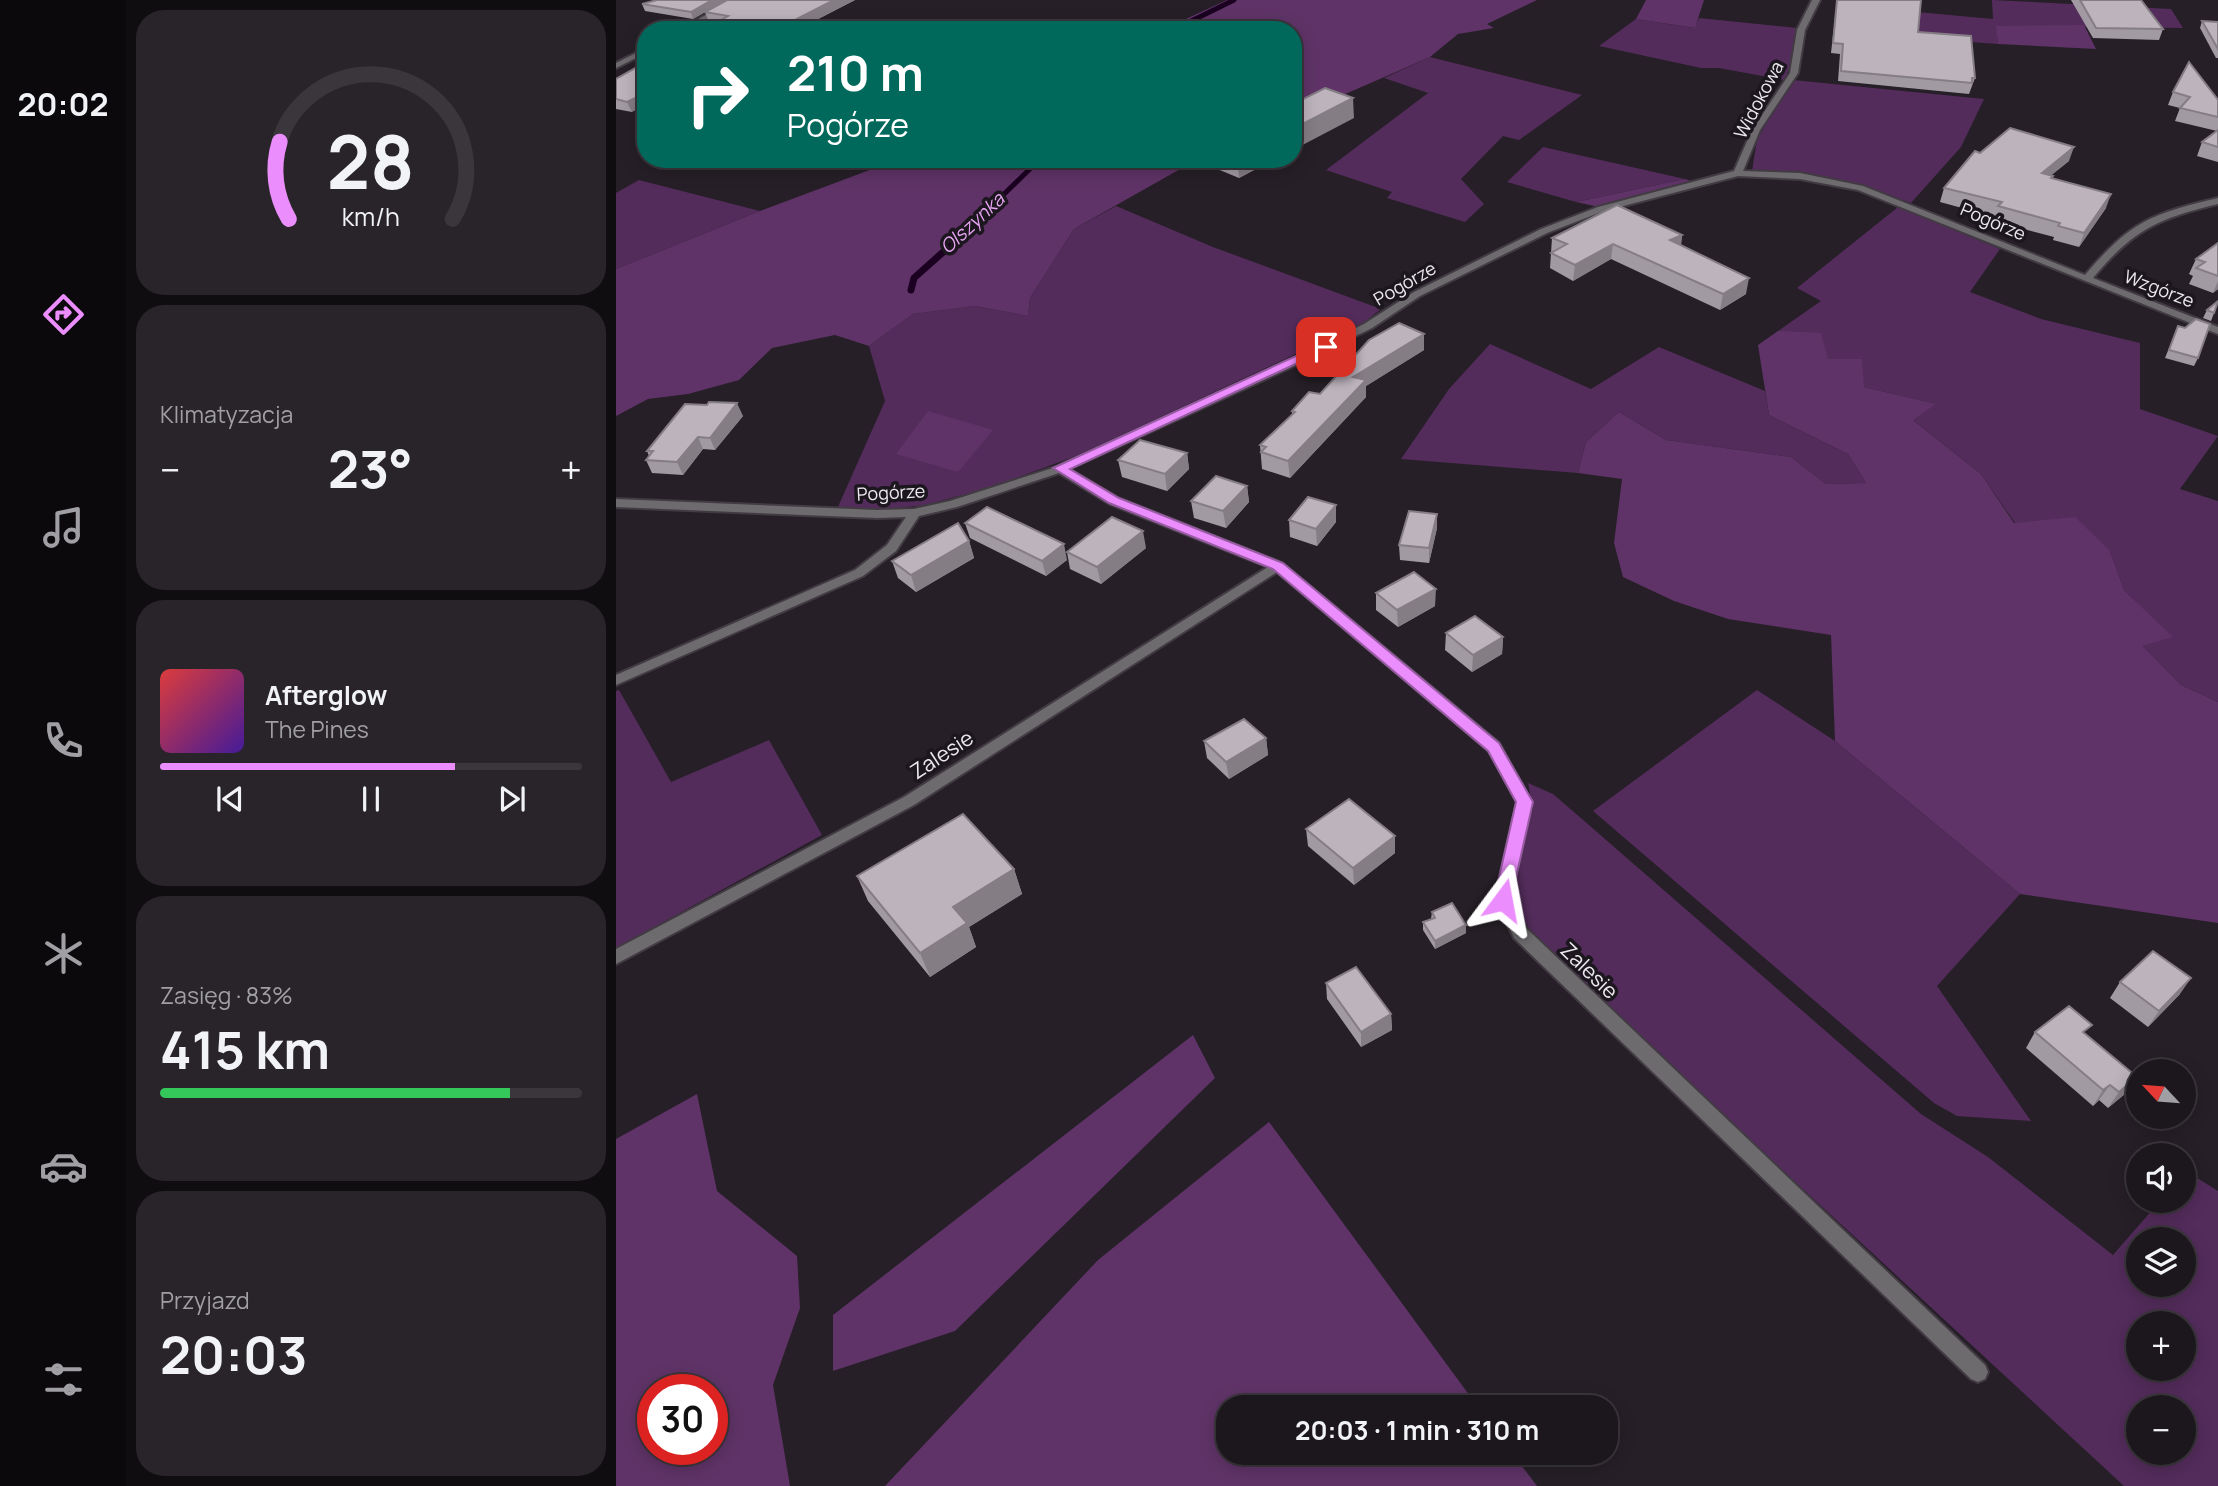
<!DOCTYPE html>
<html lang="pl">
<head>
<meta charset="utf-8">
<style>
  :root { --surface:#1c171d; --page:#29242a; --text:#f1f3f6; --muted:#a09fa4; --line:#3a363b; --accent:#eb8dfc }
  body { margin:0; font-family:Manrope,sans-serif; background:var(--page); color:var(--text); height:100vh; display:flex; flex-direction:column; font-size:26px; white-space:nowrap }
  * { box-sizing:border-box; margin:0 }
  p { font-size:23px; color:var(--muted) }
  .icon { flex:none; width:38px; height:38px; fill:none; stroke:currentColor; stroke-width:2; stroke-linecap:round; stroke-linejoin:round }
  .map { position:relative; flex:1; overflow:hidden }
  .drawer { display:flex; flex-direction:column; gap:10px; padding:10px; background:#0f0d10; width:490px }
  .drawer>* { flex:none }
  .banner { position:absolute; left:21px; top:21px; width:665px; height:147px; border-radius:28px; box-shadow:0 4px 18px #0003,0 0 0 2px var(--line); background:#00695c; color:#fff; overflow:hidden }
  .needle { width:46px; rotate:296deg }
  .buttons { position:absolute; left:1510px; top:1059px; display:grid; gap:14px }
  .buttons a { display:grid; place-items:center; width:70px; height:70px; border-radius:50%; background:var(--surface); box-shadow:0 4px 18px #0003,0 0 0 2px var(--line); font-size:35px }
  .speed { position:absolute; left:21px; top:1374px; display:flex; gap:14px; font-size:35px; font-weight:700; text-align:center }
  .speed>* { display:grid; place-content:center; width:91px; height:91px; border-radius:50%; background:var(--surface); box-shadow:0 4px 18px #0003,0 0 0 2px var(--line); line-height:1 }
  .speed .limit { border:10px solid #d22; background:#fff; color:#111 }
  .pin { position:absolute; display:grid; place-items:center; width:60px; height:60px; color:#fff; margin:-30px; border-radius:14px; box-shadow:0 4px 10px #0006 }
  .me { position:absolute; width:77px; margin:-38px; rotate:13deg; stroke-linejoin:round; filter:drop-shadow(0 0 5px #0008) }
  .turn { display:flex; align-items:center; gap:24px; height:147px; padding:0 35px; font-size:32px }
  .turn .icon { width:91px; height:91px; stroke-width:2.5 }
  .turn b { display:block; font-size:49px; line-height:60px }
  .big { font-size:52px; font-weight:700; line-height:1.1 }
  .drawer .card { flex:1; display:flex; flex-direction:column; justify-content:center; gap:10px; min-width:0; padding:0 24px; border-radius:28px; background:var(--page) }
  .drawer .dial { align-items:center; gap:0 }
  .dial svg { height:182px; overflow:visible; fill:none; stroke:var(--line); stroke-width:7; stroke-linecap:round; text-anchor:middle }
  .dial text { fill:var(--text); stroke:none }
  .song { display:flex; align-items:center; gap:21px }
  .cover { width:84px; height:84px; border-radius:10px; background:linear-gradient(135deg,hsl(0 70% 55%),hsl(260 70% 35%)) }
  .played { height:7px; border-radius:4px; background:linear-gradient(90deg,var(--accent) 70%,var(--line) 70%) }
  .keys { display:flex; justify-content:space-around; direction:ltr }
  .heat { display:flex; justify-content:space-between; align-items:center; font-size:38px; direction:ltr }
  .charge { height:10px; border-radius:5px; background:linear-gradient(90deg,#34c759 83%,var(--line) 0) }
  .trip { position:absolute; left:600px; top:1395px; width:402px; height:70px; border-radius:28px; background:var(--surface); box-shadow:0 4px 18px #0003,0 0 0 2px var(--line); font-weight:700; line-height:70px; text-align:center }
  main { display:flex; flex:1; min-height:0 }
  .tabs { display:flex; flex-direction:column; width:126px; justify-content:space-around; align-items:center; background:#0b090c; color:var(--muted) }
  .tabs .icon { width:49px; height:49px }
  .tabs .selected { color:var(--accent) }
  .tabs b { font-size:32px; color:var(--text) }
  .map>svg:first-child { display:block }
</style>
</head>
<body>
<main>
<nav class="tabs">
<b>20:02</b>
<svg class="icon selected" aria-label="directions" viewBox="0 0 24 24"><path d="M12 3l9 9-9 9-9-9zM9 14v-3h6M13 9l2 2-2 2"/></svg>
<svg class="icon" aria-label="music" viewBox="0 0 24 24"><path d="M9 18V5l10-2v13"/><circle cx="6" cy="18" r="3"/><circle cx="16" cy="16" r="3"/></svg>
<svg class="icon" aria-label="phone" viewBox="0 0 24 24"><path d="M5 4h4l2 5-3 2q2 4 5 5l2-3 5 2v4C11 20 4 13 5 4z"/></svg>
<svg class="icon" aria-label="climate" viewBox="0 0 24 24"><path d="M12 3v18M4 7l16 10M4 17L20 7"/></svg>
<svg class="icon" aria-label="car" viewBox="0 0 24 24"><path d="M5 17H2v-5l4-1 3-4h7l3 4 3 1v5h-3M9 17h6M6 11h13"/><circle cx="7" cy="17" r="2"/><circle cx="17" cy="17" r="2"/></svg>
<svg class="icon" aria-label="filters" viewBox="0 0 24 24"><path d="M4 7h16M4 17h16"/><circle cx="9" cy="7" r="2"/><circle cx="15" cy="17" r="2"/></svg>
</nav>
<section class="drawer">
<div class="card dial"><svg viewBox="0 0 100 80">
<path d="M14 69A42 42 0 1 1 86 69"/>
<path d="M14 69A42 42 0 0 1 10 35" stroke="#eb8dfc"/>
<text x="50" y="56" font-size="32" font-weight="700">28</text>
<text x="50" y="72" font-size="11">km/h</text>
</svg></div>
<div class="card"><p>Klimatyzacja</p>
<div class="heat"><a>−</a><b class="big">23°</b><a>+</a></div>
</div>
<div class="card">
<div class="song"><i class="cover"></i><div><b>Afterglow</b><p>The Pines</p></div></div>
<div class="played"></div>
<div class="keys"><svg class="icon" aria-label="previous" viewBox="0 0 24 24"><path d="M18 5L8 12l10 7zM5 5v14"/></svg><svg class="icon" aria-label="pause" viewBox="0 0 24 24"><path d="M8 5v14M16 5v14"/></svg><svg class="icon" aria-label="next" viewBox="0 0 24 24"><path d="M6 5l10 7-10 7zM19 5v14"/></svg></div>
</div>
<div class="card"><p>Zasięg · 83%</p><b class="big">415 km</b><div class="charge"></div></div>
<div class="card"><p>Przyjazd</p><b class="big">20:03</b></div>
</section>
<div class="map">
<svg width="1602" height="1486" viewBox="0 0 1602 1486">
  <rect width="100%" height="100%" fill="#261f27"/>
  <g fill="#532c5b" fill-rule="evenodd">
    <polygon points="1376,0 1555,9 1567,28 1381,26 1382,44 1284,37 1280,10 1377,19"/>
    <polygon points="1083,18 1181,28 1175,65 1168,80 1103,68 1085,68 983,46 1020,19 1078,28"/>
    <polygon points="814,57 966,95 903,140 887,136 845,179 868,204 849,222 771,198 776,192 710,170 812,93 768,78"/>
    <path d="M 1177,80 L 1368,99 L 1345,147 L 1295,203 C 1235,180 1199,174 1136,171 L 1141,139 Z"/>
    <polygon points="927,147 1069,179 960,202 891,182"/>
    <polygon points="23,180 144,211 0,269 0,193"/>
    <polygon points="500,206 597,247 765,309 747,323 460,456 373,488 309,505 276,509 221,509 269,401 253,346 297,314 359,306 412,316 414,298 458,229"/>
    <polygon points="1282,207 1384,249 1354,292 1425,319 1524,343 1524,409 1602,436 1564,489 1602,501 1602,702 1565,685 1525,646 1556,637 1508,590 1494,551 1399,523 1365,474 1296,419 1319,404 1248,387 1212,359 1162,331 1205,301 1181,288"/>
    <polygon points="874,344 975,389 1043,347 1149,391 1153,415 1232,454 1250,483 1210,484 1175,457 1050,440 1003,412 970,442 962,473 785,459 833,389"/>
    <polygon points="3,690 55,782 153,740 206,835 0,948 0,691"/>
    <polygon points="1141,690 1219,741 1404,894 1321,986 1415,1121 1341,1116 1318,1103 977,811"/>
    <path d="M 912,783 L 937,794 L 966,819 L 1305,1114 L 1372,1157 L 1497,1255 L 1544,1201 L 1568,1200 L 1570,1171 L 1602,1191 L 1602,1486 L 1508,1486 L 907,930 L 893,899 L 899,868 L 917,808 ZM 1522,1239 L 1568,1239 L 1568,1284 L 1522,1284 ZM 1522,1323 L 1568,1323 L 1568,1368 L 1522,1368 ZM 1522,1407 L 1568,1407 L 1568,1452 L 1522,1452 Z"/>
  </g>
  <g fill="#5f3367" fill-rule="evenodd">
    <polygon points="611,0 921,0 871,24 878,28 842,34 814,57 677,117 677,30 546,30"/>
    <polygon points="1030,0 1088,0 1079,28 1020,19"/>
    <polygon points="1468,25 1480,49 1382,44 1380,26"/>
    <polygon points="283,159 582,159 458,229 414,298 412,316 359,306 297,314 253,346 219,335 156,348 123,380 72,394 32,399 0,416 0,269 144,211"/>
    <polygon points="1069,179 1078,182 983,207 960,202"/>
    <polygon points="1162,331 1205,333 1212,359 1246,359 1248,387 1320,404 1297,420 1365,474 1398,523 1459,517 1494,551 1508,590 1557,637 1526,646 1565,685 1602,702 1602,923 1404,894 1219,741 1215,635 1112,619 1058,601 1007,577 998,543 1006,479 962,473 970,442 1003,412 1050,440 1175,457 1210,484 1250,483 1232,454 1153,415 1142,345"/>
    <polygon points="312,411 377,430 342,472 280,454"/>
    <polygon points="577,1035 599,1078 339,1331 217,1371 217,1315"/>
    <path d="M 81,1094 L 101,1191 L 181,1256 L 184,1308 L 157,1385 L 174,1486 L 0,1486 L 0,1139 ZM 37,1390 L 96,1390 L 96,1449 L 37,1449 Z"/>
    <polygon points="653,1122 862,1407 612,1407 612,1452 896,1453 921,1486 269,1486 482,1260"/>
  </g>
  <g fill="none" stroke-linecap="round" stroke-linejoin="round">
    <g stroke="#1b0021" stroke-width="5">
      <polyline points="557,30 618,0"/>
      <polyline points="342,239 424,159"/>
    </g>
    <polyline stroke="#1b0021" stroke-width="7" points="295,290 298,278 344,237"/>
    <defs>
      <path id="minor" d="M 1196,0 L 1204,0 L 1189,30 L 1182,73 L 1144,130 L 1127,171 L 1184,173 L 1247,186 L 1469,275 C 1515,221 1535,214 1602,198 L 1602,204 C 1541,219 1518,229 1477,278 L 1602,327 L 1602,334 L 1242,190 L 1184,179 L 1122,176 L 988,211 L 931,233 L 804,296 L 756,328 L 693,359 L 453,469 L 502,498 L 666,563 L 883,743 L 915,802 L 895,899 L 910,928 L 1369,1365 L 1372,1372 L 1369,1379 L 1362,1382 L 1355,1379 L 898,938 L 879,899 L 901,802 L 873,751 L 661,572 L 298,805 L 0,964 L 0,949 L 288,797 L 652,567 L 494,504 L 443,473 L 341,507 L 303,516 L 280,551 L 247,576 L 0,685 L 0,675 L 239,570 L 271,545 L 290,517 L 261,518 L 0,507 L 0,499 L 261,510 L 298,509 L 334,501 L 440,467 L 685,355 L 748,324 L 798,292 L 925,229 L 982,207 L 1118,171 L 1136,130 L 1174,73 L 1181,30 Z"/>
      <g id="tertiary">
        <polygon points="116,0 125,0 73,30 63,30"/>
        <polygon points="30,48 30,53 0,68 0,63"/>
      </g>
    </defs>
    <use href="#minor" stroke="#423b43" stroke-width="4"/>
    <use href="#tertiary" stroke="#423b43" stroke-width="4"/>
    <use href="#minor" fill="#6e6b6f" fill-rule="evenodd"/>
    <use href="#tertiary" fill="#6e6b6f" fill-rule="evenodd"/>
  </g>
  <g fill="#a29aa3">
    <polygon points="239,0 181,30 88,30 100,23 93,22 89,12 77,19 29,11 26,4"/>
    <polygon points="1221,0 1302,32 1359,78 1353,94 1222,81 1224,54 1215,53"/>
    <polygon points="1455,0 1525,0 1547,29 1543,40 1477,38"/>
    <polygon points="1586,21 1602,22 1602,58 1600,58 1584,28"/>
    <polygon points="30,62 16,112 0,109 0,79"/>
    <polygon points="1557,92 1602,100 1602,162 1581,156 1586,142 1601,131 1559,121 1564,108 1552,105"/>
    <polygon points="1364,153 1453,161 1435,175 1436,178 1490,208 1463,247 1437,240 1438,237 1378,221 1379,217 1324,202 1328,188"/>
    <polygon points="593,159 659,159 623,178 594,166"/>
    <polygon points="1066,235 1065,246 1130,294 1104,310 995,259 957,281 934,268 936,238"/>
    <polygon points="1602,243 1602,289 1597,293 1573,284 1577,276 1573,274 1580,259"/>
    <polygon points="1591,310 1598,313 1595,321 1587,318"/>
    <polygon points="1562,326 1582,358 1578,366 1549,358"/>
    <polygon points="808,334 808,350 750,386 750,397 674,478 646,469 644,445 676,414 676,411"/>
    <polygon points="91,405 127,416 99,450 87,449 67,475 36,473 30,460 33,456 31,451"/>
    <polygon points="571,453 573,469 551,491 506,477 502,460"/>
    <polygon points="631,486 633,502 610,528 578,518 575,501"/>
    <polygon points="720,505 720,522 701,546 674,537 673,520"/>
    <polygon points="349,523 451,560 430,576 354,538"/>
    <polygon points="821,528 813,563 784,560 783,545"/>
    <polygon points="353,541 358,558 300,592 282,578 276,561"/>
    <polygon points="530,548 485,584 454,569 451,552"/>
    <polygon points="760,593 819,606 782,627 760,610"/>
    <polygon points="830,633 887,637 886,654 856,672 829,650"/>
    <polygon points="650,738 652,755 613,779 591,758 588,741"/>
    <polygon points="690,829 779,853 738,885 692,846"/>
    <polygon points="398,869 406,894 353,927 360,947 314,977 252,901 241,876"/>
    <polygon points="816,912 850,925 850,933 819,949 807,930 807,922 815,919"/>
    <polygon points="1504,982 1564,994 1532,1027 1494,998"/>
    <polygon points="710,983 775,1014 776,1030 745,1047 711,999"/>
    <polygon points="1419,1032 1469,1034 1521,1077 1510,1093 1492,1108 1483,1100 1477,1106 1410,1048"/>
  </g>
  <g fill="#847d84">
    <polygon points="96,0 111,0 77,19 75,12"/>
    <polygon points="218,0 239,0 181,30 162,30 173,23"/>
    <polygon points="30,93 30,105 16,112 11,102"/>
    <polygon points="737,98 738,118 677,150 677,129"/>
    <polygon points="1458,147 1453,161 1421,187 1426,173"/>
    <polygon points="621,159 659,159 623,178"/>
    <polygon points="1495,194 1490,208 1463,247 1468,233"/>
    <polygon points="1066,235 1064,250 1054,240"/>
    <polygon points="997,244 995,259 957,281 959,265"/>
    <polygon points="1133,278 1130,294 1104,310 1107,294"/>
    <polygon points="1602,281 1602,289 1597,293"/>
    <polygon points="808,334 808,350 750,386 750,397 674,478 672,461 737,377"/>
    <polygon points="121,403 127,416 99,450 94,438"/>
    <polygon points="82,437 87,449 67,475 61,462"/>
    <polygon points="571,453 573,469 551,491 549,474"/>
    <polygon points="631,486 633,502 610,528 607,511"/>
    <polygon points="720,505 720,522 701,546 700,529"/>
    <polygon points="821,514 821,528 813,563 813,548"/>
    <polygon points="527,531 530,548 485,584 481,567"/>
    <polygon points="353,541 358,558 300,592 295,575"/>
    <polygon points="448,544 451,560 430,576 426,561"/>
    <polygon points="820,589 819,606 782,627 781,610"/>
    <polygon points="887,637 886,654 856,672 857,655"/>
    <polygon points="650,738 652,755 613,779 610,762"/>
    <polygon points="779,836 779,853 738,885 737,868"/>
    <polygon points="398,869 406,894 353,927 360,947 314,977 304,953 337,907"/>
    <polygon points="850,925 850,933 819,949 819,941"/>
    <polygon points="1575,978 1564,994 1532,1027 1543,1011"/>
    <polygon points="775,1014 776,1030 745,1047 745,1032"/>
    <polygon points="1521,1077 1510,1093 1492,1108 1503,1092"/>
    <polygon points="1494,1085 1483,1100 1477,1106 1487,1090"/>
  </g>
  <g fill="#bcb3bd" stroke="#847d84" stroke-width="2">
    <polygon points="41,0 96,0 75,12 26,4"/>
    <polygon points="111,0 218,0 173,23 172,25 162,30 88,30 112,16 89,12"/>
    <polygon points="1221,0 1305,0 1302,32 1355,36 1359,78 1356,78 1356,83 1225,71 1227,44 1217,43"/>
    <polygon points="1464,0 1525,0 1547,29 1480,28"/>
    <polygon points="1586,21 1602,22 1602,49"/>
    <polygon points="30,62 30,93 11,102 0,99 0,79"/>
    <polygon points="1573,62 1602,100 1602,117 1564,108 1574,97 1557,92"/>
    <polygon points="709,88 737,98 677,129 677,104"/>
    <polygon points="1394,128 1458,147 1426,173 1437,176 1435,178 1495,194 1468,233 1442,226 1444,223 1382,206 1386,202 1328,188 1359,151 1364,153"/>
    <polygon points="1602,130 1602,147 1586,142"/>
    <polygon points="1001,205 1066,235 1054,240 1133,278 1107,294 997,244 959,265 935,253 951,244 936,238"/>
    <polygon points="1602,243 1602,276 1580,268 1589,262 1580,259"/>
    <polygon points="1602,301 1598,313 1591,310"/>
    <polygon points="1580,319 1594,324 1582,358 1553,350 1562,326 1569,328"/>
    <polygon points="783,323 808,334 737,377 750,380 672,461 645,452 650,447 644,445 679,412 676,411 693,392 704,394 753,340"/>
    <polygon points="93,402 121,403 94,438 82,437 61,462 30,460 37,451 31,451 69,404 91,405"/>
    <polygon points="524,440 571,453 549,474 502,460"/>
    <polygon points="600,476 631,486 607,511 575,501"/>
    <polygon points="692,497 720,505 700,529 673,520"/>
    <polygon points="371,507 448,544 426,561 349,523"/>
    <polygon points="793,511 821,514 813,548 783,545"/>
    <polygon points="496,517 527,531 481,567 451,552"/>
    <polygon points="342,523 353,541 295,575 276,561"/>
    <polygon points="798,572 820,589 781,610 760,593"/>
    <polygon points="859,616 887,637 857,655 830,633"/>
    <polygon points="628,719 650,738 610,762 588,741"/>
    <polygon points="733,799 779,836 737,868 690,829"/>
    <polygon points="347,814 398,869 337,907 351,923 304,953 241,876"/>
    <polygon points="836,903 850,925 819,941 807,922 819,918 816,912"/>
    <polygon points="1537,951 1575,978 1543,1011 1504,982"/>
    <polygon points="740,967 775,1014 745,1032 710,983"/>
    <polygon points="1453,1006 1476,1025 1467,1032 1521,1077 1503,1092 1494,1085 1487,1090 1419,1032"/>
  </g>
  <polygon fill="#eb8dfc" stroke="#995ca4" stroke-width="2" points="706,344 716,347 454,469 503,498 667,563 883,743 917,802 895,900 893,905 880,905 878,900 900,802 872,751 657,569 493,503 437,468"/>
  <g text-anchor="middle" stroke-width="7" stroke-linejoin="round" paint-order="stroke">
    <g font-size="18" fill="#ede9ee" stroke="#1c161e">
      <text transform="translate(1143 100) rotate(-62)" y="6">Widokowa</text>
      <text transform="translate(1377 222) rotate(23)" y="6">Pogórze</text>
      <text transform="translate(789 284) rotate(-30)" y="6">Pogórze</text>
      <text transform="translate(1543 289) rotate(21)" y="6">Wzgórze</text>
      <text transform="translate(275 493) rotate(-3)" y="6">Pogórze</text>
    </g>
    <g font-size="19" font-style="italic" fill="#e6a4f2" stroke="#1c161e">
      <text transform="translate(356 223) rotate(-43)" y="7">Olszynka</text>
    </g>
    <g font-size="21" fill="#ede9ee" stroke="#1c161e">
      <text transform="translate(326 755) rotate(-33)" y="7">Zalesie</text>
      <text transform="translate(973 971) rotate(44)" y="7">Zalesie</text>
    </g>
  </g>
</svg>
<div class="buttons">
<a><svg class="needle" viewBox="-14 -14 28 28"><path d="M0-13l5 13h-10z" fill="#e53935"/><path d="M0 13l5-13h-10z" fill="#a09fa4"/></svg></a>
<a><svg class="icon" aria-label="sound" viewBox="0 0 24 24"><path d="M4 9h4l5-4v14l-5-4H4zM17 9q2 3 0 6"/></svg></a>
<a><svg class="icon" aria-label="layers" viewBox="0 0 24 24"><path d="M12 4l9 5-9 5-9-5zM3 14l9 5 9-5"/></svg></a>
<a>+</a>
<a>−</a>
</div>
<div class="speed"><div class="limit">30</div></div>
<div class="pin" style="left:710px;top:347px;background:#d93025"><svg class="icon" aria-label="arrive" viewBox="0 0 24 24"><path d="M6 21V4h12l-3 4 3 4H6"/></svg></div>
<svg class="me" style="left:887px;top:900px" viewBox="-20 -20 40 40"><path d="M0-17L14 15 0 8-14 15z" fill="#eb8dfc" stroke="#fff" stroke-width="4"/></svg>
<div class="trip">20:03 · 1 min · 310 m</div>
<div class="banner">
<div class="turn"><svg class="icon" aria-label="right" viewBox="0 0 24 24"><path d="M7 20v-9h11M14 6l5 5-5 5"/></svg><div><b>210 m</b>Pogórze</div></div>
</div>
</div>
</main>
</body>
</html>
